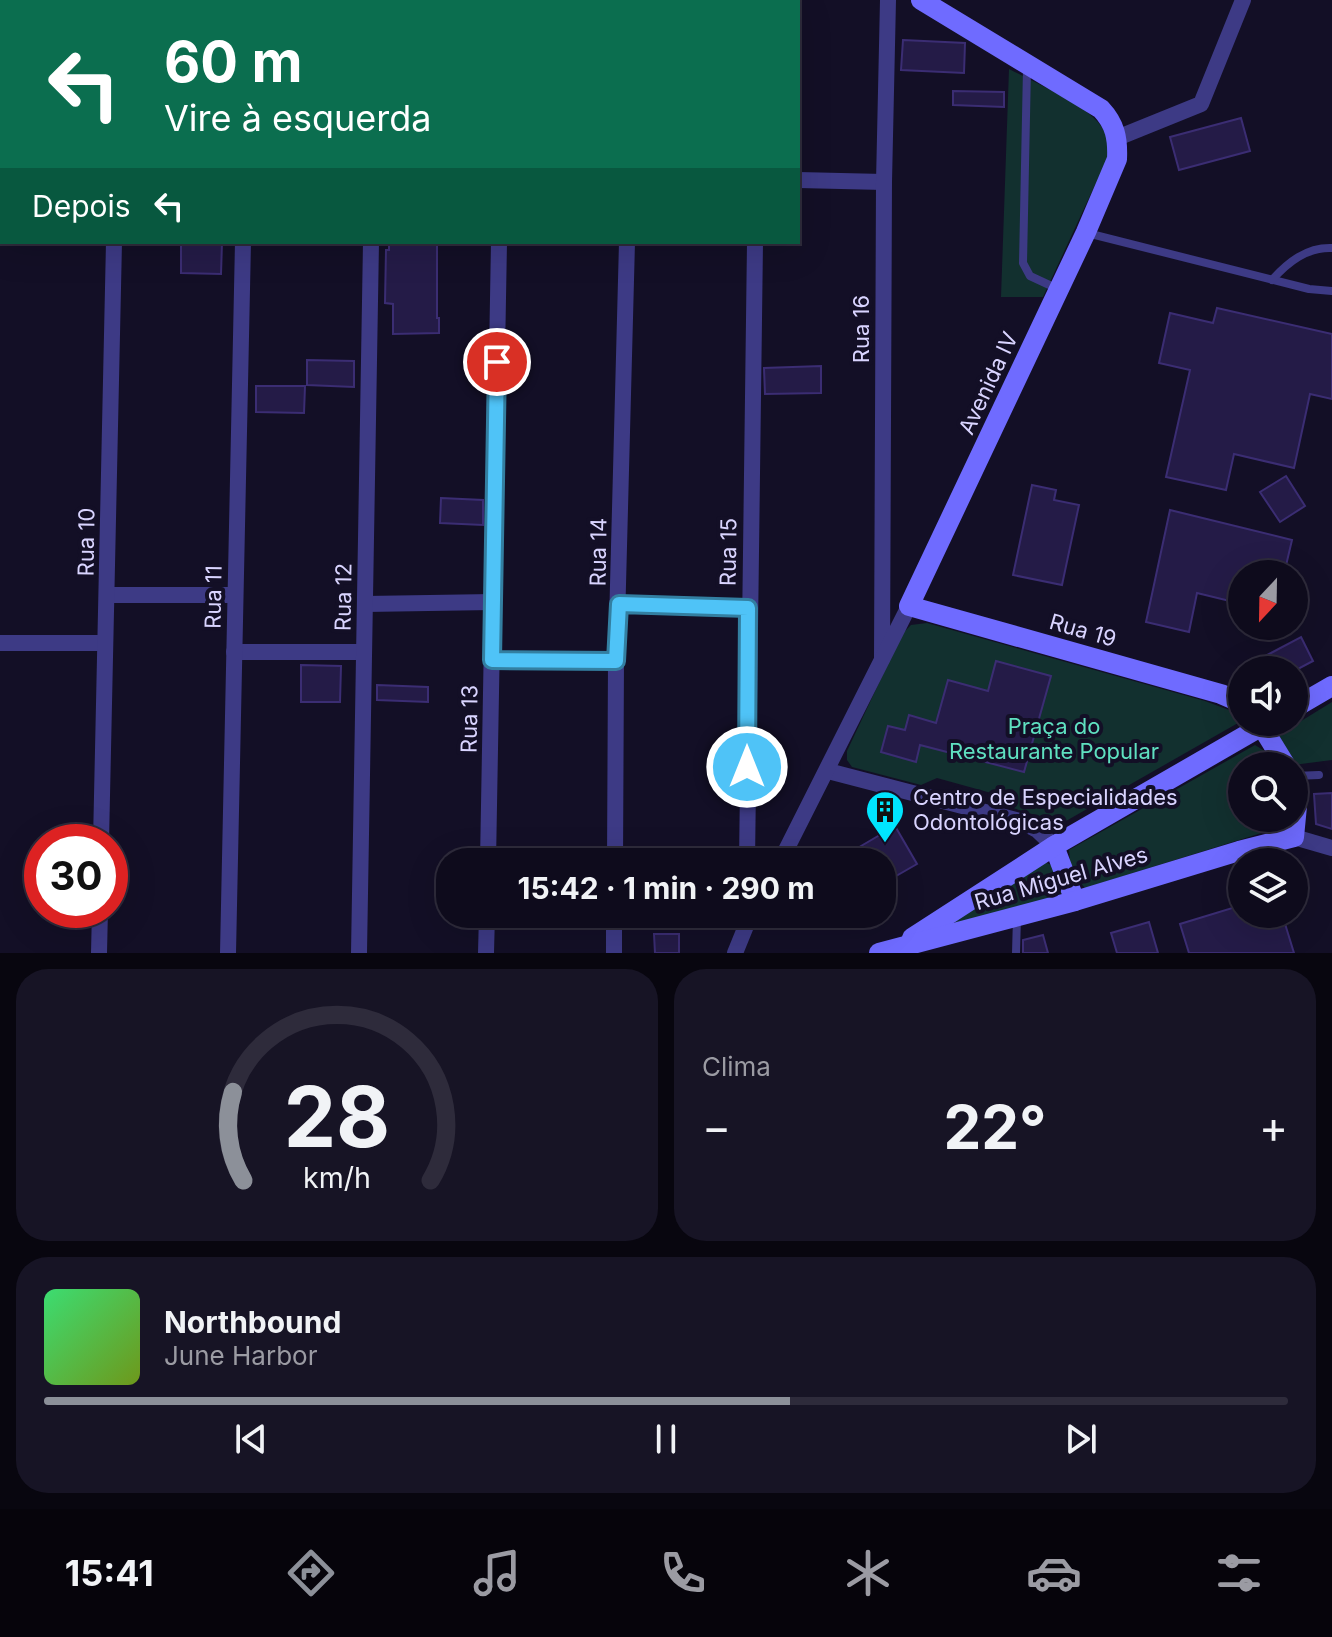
<!DOCTYPE html>
<html lang="pt">
<head>
<meta charset="utf-8">
<style>
  :root { --surface:#0e0b1c; --page:#171425; --text:#f1f3f6; --muted:#9b9ba3; --line:#2e2b3b; --accent:#8c9099 }
  body { margin:0; font-family:Inter,sans-serif; background:var(--page); color:var(--text); height:100vh; display:flex; flex-direction:column; font-size:30px; white-space:nowrap }
  * { box-sizing:border-box; margin:0 }
  p { font-size:26px; color:var(--muted) }
  .icon { flex:none; width:44px; height:44px; fill:none; stroke:currentColor; stroke-width:2; stroke-linecap:round; stroke-linejoin:round }
  .map { position:relative; height:953px; overflow:hidden }
  .panel { display:flex; flex-direction:column; gap:16px; padding:16px; background:#08060f; flex:1 }
  .panel>* { flex:none }
  .top-card { position:absolute; left:0px; top:0px; width:800px; height:244px; box-shadow:0 8px 32px #0002,0 0 0 2px var(--line); background:#0b6e4f; color:#fff; overflow:hidden }
  .needle { width:52px; rotate:202deg }
  .fabs { position:absolute; left:1228px; top:560px; display:grid; gap:16px }
  .fabs a { display:grid; place-items:center; width:80px; height:80px; border-radius:50%; background:var(--surface); box-shadow:0 8px 32px #0002,0 0 0 2px var(--line); font-size:40px }
  .speed { position:absolute; left:24px; top:824px; display:flex; gap:16px; font-size:40px; font-weight:700; text-align:center }
  .speed>* { display:grid; place-content:center; width:104px; height:104px; border-radius:50%; background:var(--surface); box-shadow:0 8px 32px #0002,0 0 0 2px var(--line); line-height:1 }
  .speed .limit { border:12px solid #d22; background:#fff; color:#111 }
  .pin { position:absolute; display:grid; place-items:center; width:68px; height:68px; color:#fff; margin:-34px; border:4px solid #fff; border-radius:50%; box-shadow:0 2px 8px #0007 }
  .me { position:absolute; width:88px; margin:-44px; rotate:0deg; stroke-linejoin:round; filter:drop-shadow(0 0 6px #0008) }
  .turn { display:flex; align-items:center; gap:28px; height:168px; padding:0 32px; font-size:36px }
  .turn .icon { width:104px; height:104px; stroke-width:2.5 }
  .turn b { display:block; font-size:56px; line-height:68px }
  .then { display:flex; align-items:center; height:76px; padding:0 32px; background:#0003; gap:16px; font-size:30px }
  .big { font-size:60px; font-weight:700; line-height:1.1 }
  .panel .widget { flex:1; display:flex; flex-direction:column; justify-content:center; gap:12px; min-width:0; padding:0 28px; border-radius:32px; background:var(--page) }
  .panel .dial { align-items:center; gap:0 }
  .dial svg { height:208px; overflow:visible; fill:none; stroke:var(--line); stroke-width:7; stroke-linecap:round; text-anchor:middle }
  .dial text { fill:var(--text); stroke:none }
  .song { display:flex; align-items:center; gap:24px }
  .cover { width:96px; height:96px; border-radius:12px; background:linear-gradient(135deg,hsl(140 70% 55%),hsl(80 70% 35%)) }
  .played { height:8px; border-radius:4px; background:linear-gradient(90deg,var(--accent) 60%,var(--line) 60%) }
  .keys { display:flex; justify-content:space-around; direction:ltr }
  .heat { display:flex; justify-content:space-between; align-items:center; font-size:44px; direction:ltr }
  .panel .tiles { flex:1; display:grid; gap:16px; grid-template-columns:1fr 1fr }
  .widget:last-child { grid-column:span 2 }
  .trip { position:absolute; left:436px; top:848px; width:460px; height:80px; border-radius:32px; background:var(--surface); box-shadow:0 8px 32px #0002,0 0 0 2px var(--line); font-weight:700; line-height:80px; text-align:center }
  .menu { display:flex; height:128px; justify-content:space-around; align-items:center; background:#06040b; color:var(--muted) }
  .menu .icon { width:56px; height:56px }
  .menu .active { color:var(--accent) }
  .menu b { font-size:36px; color:var(--text) }
  .map>svg:first-child { display:block }
</style>
</head>
<body>
<div class="map">
<svg width="1332" height="953" viewBox="0 0 1332 953">
  <rect width="100%" height="100%" fill="#130f26"/>
  <g fill="#12302f">
    <path d="M 1009,69 C 1032,81 1088,106 1101,126 C 1108,135 1108,145 1108,157 L 1043,297 L 1001,297 Z"/>
    <polygon points="927,623 1205,701 1237,713 1238,723 1066,821 1054,821 1010,807 1002,796 937,778 921,785 852,767 847,760 847,751 902,634 911,625"/>
    <polygon points="1332,702 1332,760 1293,765 1279,743 1280,734"/>
    <polygon points="1255,745 1268,753 1277,766 1242,766 1242,818 1289,818 1287,825 1085,888 1071,872 1069,850"/>
    <polygon points="1045,862 1053,866 1063,889 1058,897 956,923 953,920"/>
  </g>
  <g fill="#241b47" stroke="#3b2d73" stroke-width="2">
    <polygon points="903,40 965,43 964,73 901,70"/>
    <polygon points="953,91 1004,92 1004,107 953,105"/>
    <polygon points="1241,118 1250,151 1179,170 1170,137"/>
    <polygon points="181,242 222,242 221,274 181,273"/>
    <polygon points="389,242 437,242 437,318 439,318 439,333 393,334 393,304 385,303 386,250 389,250"/>
    <polygon points="1217,308 1332,334 1332,399 1310,394 1294,468 1234,454 1226,490 1166,477 1190,370 1159,363 1170,313 1213,323"/>
    <polygon points="307,360 354,361 354,387 307,385"/>
    <polygon points="821,366 821,393 765,394 764,368"/>
    <polygon points="256,386 305,386 304,413 256,412"/>
    <polygon points="1286,476 1305,506 1280,522 1260,492"/>
    <polygon points="1032,485 1056,490 1054,500 1079,505 1062,585 1013,575"/>
    <polygon points="441,498 483,500 483,525 440,523"/>
    <polygon points="1170,510 1292,540 1284,574 1242,574 1242,604 1197,593 1189,632 1146,622"/>
    <polygon points="1301,637 1313,661 1296,670 1239,670"/>
    <polygon points="996,661 1051,676 1024,772 920,745 916,762 881,752 888,726 905,730 909,715 936,723 948,680 988,691"/>
    <polygon points="301,665 341,666 340,702 301,702"/>
    <polygon points="377,685 428,687 428,702 377,700"/>
    <polygon points="1332,793 1332,829 1316,824 1314,794"/>
    <polygon points="895,826 917,864 882,884 882,862 834,862"/>
    <polygon points="1242,905 1242,914 1258,914 1259,917 1282,914 1294,953 1189,953 1180,924"/>
    <polygon points="1149,922 1158,953 1117,953 1111,933"/>
    <polygon points="654,934 679,934 679,953 655,953"/>
    <polygon points="1043,935 1048,953 1023,953 1023,940"/>
  </g>
  <g fill="none" stroke-linecap="round" stroke-linejoin="round">
    <g stroke="#3d3a85" stroke-width="8">
      <polyline points="1027,68 1023,263 1030,276 1058,289"/>
      <polyline points="1087,233 1309,289 1332,291"/>
      <path d="M 1272,280 C 1288,262 1307,247 1332,248"/>
      <polyline points="1294,776 1319,775"/>
      <polyline points="1016,953 1017,917"/>
    </g>
    <g stroke="#3d3a85" stroke-width="16">
      <polyline points="117,2 117,0"/>
      <polyline points="248,2 248,0"/>
      <polyline points="375,2 375,0"/>
      <polyline points="503,2 503,0"/>
      <polyline points="632,2 632,0"/>
      <polyline points="760,2 760,0"/>
      <polyline points="1117,138 1201,104 1243,0"/>
      <polyline points="0,169 2,169"/>
      <polyline points="798,180 884,182"/>
      <polyline points="107,595 235,595"/>
      <polyline points="365,604 493,602"/>
      <polyline points="619,604 748,608"/>
      <polyline points="0,643 105,643"/>
      <polyline points="234,652 363,652"/>
      <polyline points="882,659 884,182 888,0"/>
      <polyline points="492,660 616,661"/>
      <polyline points="828,771 1020,821 1037,830 1054,846"/>
      <polyline points="1294,837 1332,848"/>
      <polyline points="101,842 114,242"/>
      <polyline points="488,862 499,242"/>
      <polyline points="615,862 616,661 627,242"/>
      <polyline points="747,862 755,242"/>
      <polyline points="780,862 909,606"/>
      <polyline points="99,953 100,910"/>
      <polyline points="228,953 243,242"/>
      <polyline points="359,953 371,242"/>
      <polyline points="486,953 487,914"/>
      <polyline points="614,953 614,914"/>
      <polyline points="735,953 746,926 746,914"/>
    </g>
    <g stroke="#6f6bff" stroke-width="20">
      <path d="M 921,0 L 1101,109 C 1115,124 1118,138 1117,159 L 1086,232 L 909,606 L 1221,694 L 1242,703"/>
      <polyline points="1294,708 1332,686"/>
      <polyline points="1259,722 1286,766"/>
      <polyline points="1054,846 1075,901"/>
      <polyline points="912,938 1054,846 1269,722"/>
      <polyline points="879,953 1075,901 1239,851 1294,837 1297,806 1294,790"/>
    </g>
  </g>
  <g fill="none" stroke-linecap="round" stroke-linejoin="round">
    <defs>
      <polyline id="route" points="497,362 492,660 616,661 619,604 748,608 747,767"/>
    </defs>
    <use href="#route" stroke="#337fa1" stroke-width="20"/>
    <use href="#route" stroke="#4fc3f7" stroke-width="14"/>
  </g>
  <defs>
    <symbol id="building-pin" viewBox="-11 -11 22 30"><path d="M0 17L-7.5 6A9.5 9.5 0 1 1 7.5 6Z" fill="#00e5ff" stroke="#130f26"/><path d="M-4-6H4V6H1V3H-1V6H-4ZM-2.5-4.3h1.7v1.8h-1.7ZM.8-4.3h1.7v1.8H.8ZM-2.5-1h1.7V.8h-1.7ZM.8-1h1.7V.8H.8Z" fill="#111"/></symbol>
  </defs>
  <g fill-rule="evenodd">
    <use href="#building-pin" x="863" y="788" width="44" height="60"/>
  </g>
  <g text-anchor="middle" stroke-width="8" stroke-linejoin="round" paint-order="stroke">
    <g font-size="22" fill="#d9d4ff" stroke="#130f26">
      <text transform="translate(861 329) rotate(-90)" y="8">Rua 16</text>
      <text transform="translate(988 383) rotate(-65)" y="8">Avenida IV</text>
      <text transform="translate(86 542) rotate(-89)" y="8">Rua 10</text>
      <text transform="translate(598 552) rotate(-89)" y="8">Rua 14</text>
      <text transform="translate(728 552) rotate(-89)" y="8">Rua 15</text>
      <text transform="translate(213 597) rotate(-89)" y="8">Rua 11</text>
      <text transform="translate(343 597) rotate(-89)" y="8">Rua 12</text>
      <text transform="translate(1083 630) rotate(16)" y="8">Rua 19</text>
      <text transform="translate(469 719) rotate(-89)" y="8">Rua 13</text>
      <text transform="translate(1061 878) rotate(-16)" y="8">Rua Miguel Alves</text>
    </g>
    <g font-size="22" fill="#5fe0c0" stroke="#130f26">
      <text x="1054" y="734">Praça do<tspan x="1054" dy="25">Restaurante Popular</tspan></text>
    </g>
    <g font-size="22" fill="#d9d4ff" stroke="#130f26" text-anchor="start">
      <text x="913" y="805">Centro de Especialidades<tspan x="913" dy="25">Odontológicas</tspan></text>
    </g>
  </g>
</svg>
<div class="fabs">
<a><svg class="needle" viewBox="-14 -14 28 28"><path d="M0-13l5 13h-10z" fill="#e53935"/><path d="M0 13l5-13h-10z" fill="#9b9ba3"/></svg></a>
<a><svg class="icon" aria-label="sound" viewBox="0 0 24 24"><path d="M4 9h4l5-4v14l-5-4H4zM17 9q2 3 0 6"/></svg></a>
<a><svg class="icon" aria-label="search" viewBox="0 0 24 24"><circle cx="10" cy="10" r="6"/><path d="M15 15l6 6"/></svg></a>
<a><svg class="icon" aria-label="layers" viewBox="0 0 24 24"><path d="M12 4l9 5-9 5-9-5zM3 14l9 5 9-5"/></svg></a>
</div>
<div class="speed"><div class="limit">30</div></div>
<div class="pin" style="left:497px;top:362px;background:#d93025"><svg class="icon" aria-label="arrive" viewBox="0 0 24 24"><path d="M6 21V4h12l-3 4 3 4H6"/></svg></div>
<svg class="me" style="left:747px;top:767px" viewBox="-20 -20 40 40"><circle r="17" fill="#4fc3f7" stroke="#fff" stroke-width="3"/><path d="M0-11L8 9 0 5-8 9z" fill="#fff"/></svg>
<div class="trip">15:42 · 1 min · 290 m</div>
<div class="top-card">
<div class="turn"><svg class="icon" aria-label="left" viewBox="0 0 24 24"><path d="M17 20v-9H6M10 6l-5 5 5 5"/></svg><div><b>60 m</b>Vire à esquerda</div></div>
<div class="then">Depois<svg class="icon" aria-label="left" viewBox="0 0 24 24"><path d="M17 20v-9H6M10 6l-5 5 5 5"/></svg></div>
</div>
</div>
<section class="panel">
<div class="tiles">
<div class="widget dial"><svg viewBox="0 0 100 80">
<path d="M14 69A42 42 0 1 1 86 69"/>
<path d="M14 69A42 42 0 0 1 10 35" stroke="#8c9099"/>
<text x="50" y="56" font-size="32" font-weight="700">28</text>
<text x="50" y="72" font-size="11">km/h</text>
</svg></div>
<div class="widget"><p>Clima</p>
<div class="heat"><a>−</a><b class="big">22°</b><a>+</a></div>
</div>
<div class="widget">
<div class="song"><i class="cover"></i><div><b>Northbound</b><p>June Harbor</p></div></div>
<div class="played"></div>
<div class="keys"><svg class="icon" aria-label="previous" viewBox="0 0 24 24"><path d="M18 5L8 12l10 7zM5 5v14"/></svg><svg class="icon" aria-label="pause" viewBox="0 0 24 24"><path d="M8 5v14M16 5v14"/></svg><svg class="icon" aria-label="next" viewBox="0 0 24 24"><path d="M6 5l10 7-10 7zM19 5v14"/></svg></div>
</div>
</div>
</section>
<nav class="menu">
<b>15:41</b>
<svg class="icon active" aria-label="directions" viewBox="0 0 24 24"><path d="M12 3l9 9-9 9-9-9zM9 14v-3h6M13 9l2 2-2 2"/></svg>
<svg class="icon" aria-label="music" viewBox="0 0 24 24"><path d="M9 18V5l10-2v13"/><circle cx="6" cy="18" r="3"/><circle cx="16" cy="16" r="3"/></svg>
<svg class="icon" aria-label="phone" viewBox="0 0 24 24"><path d="M5 4h4l2 5-3 2q2 4 5 5l2-3 5 2v4C11 20 4 13 5 4z"/></svg>
<svg class="icon" aria-label="climate" viewBox="0 0 24 24"><path d="M12 3v18M4 7l16 10M4 17L20 7"/></svg>
<svg class="icon" aria-label="car" viewBox="0 0 24 24"><path d="M5 17H2v-5l4-1 3-4h7l3 4 3 1v5h-3M9 17h6M6 11h13"/><circle cx="7" cy="17" r="2"/><circle cx="17" cy="17" r="2"/></svg>
<svg class="icon" aria-label="filters" viewBox="0 0 24 24"><path d="M4 7h16M4 17h16"/><circle cx="9" cy="7" r="2"/><circle cx="15" cy="17" r="2"/></svg>
</nav>
</body>
</html>
